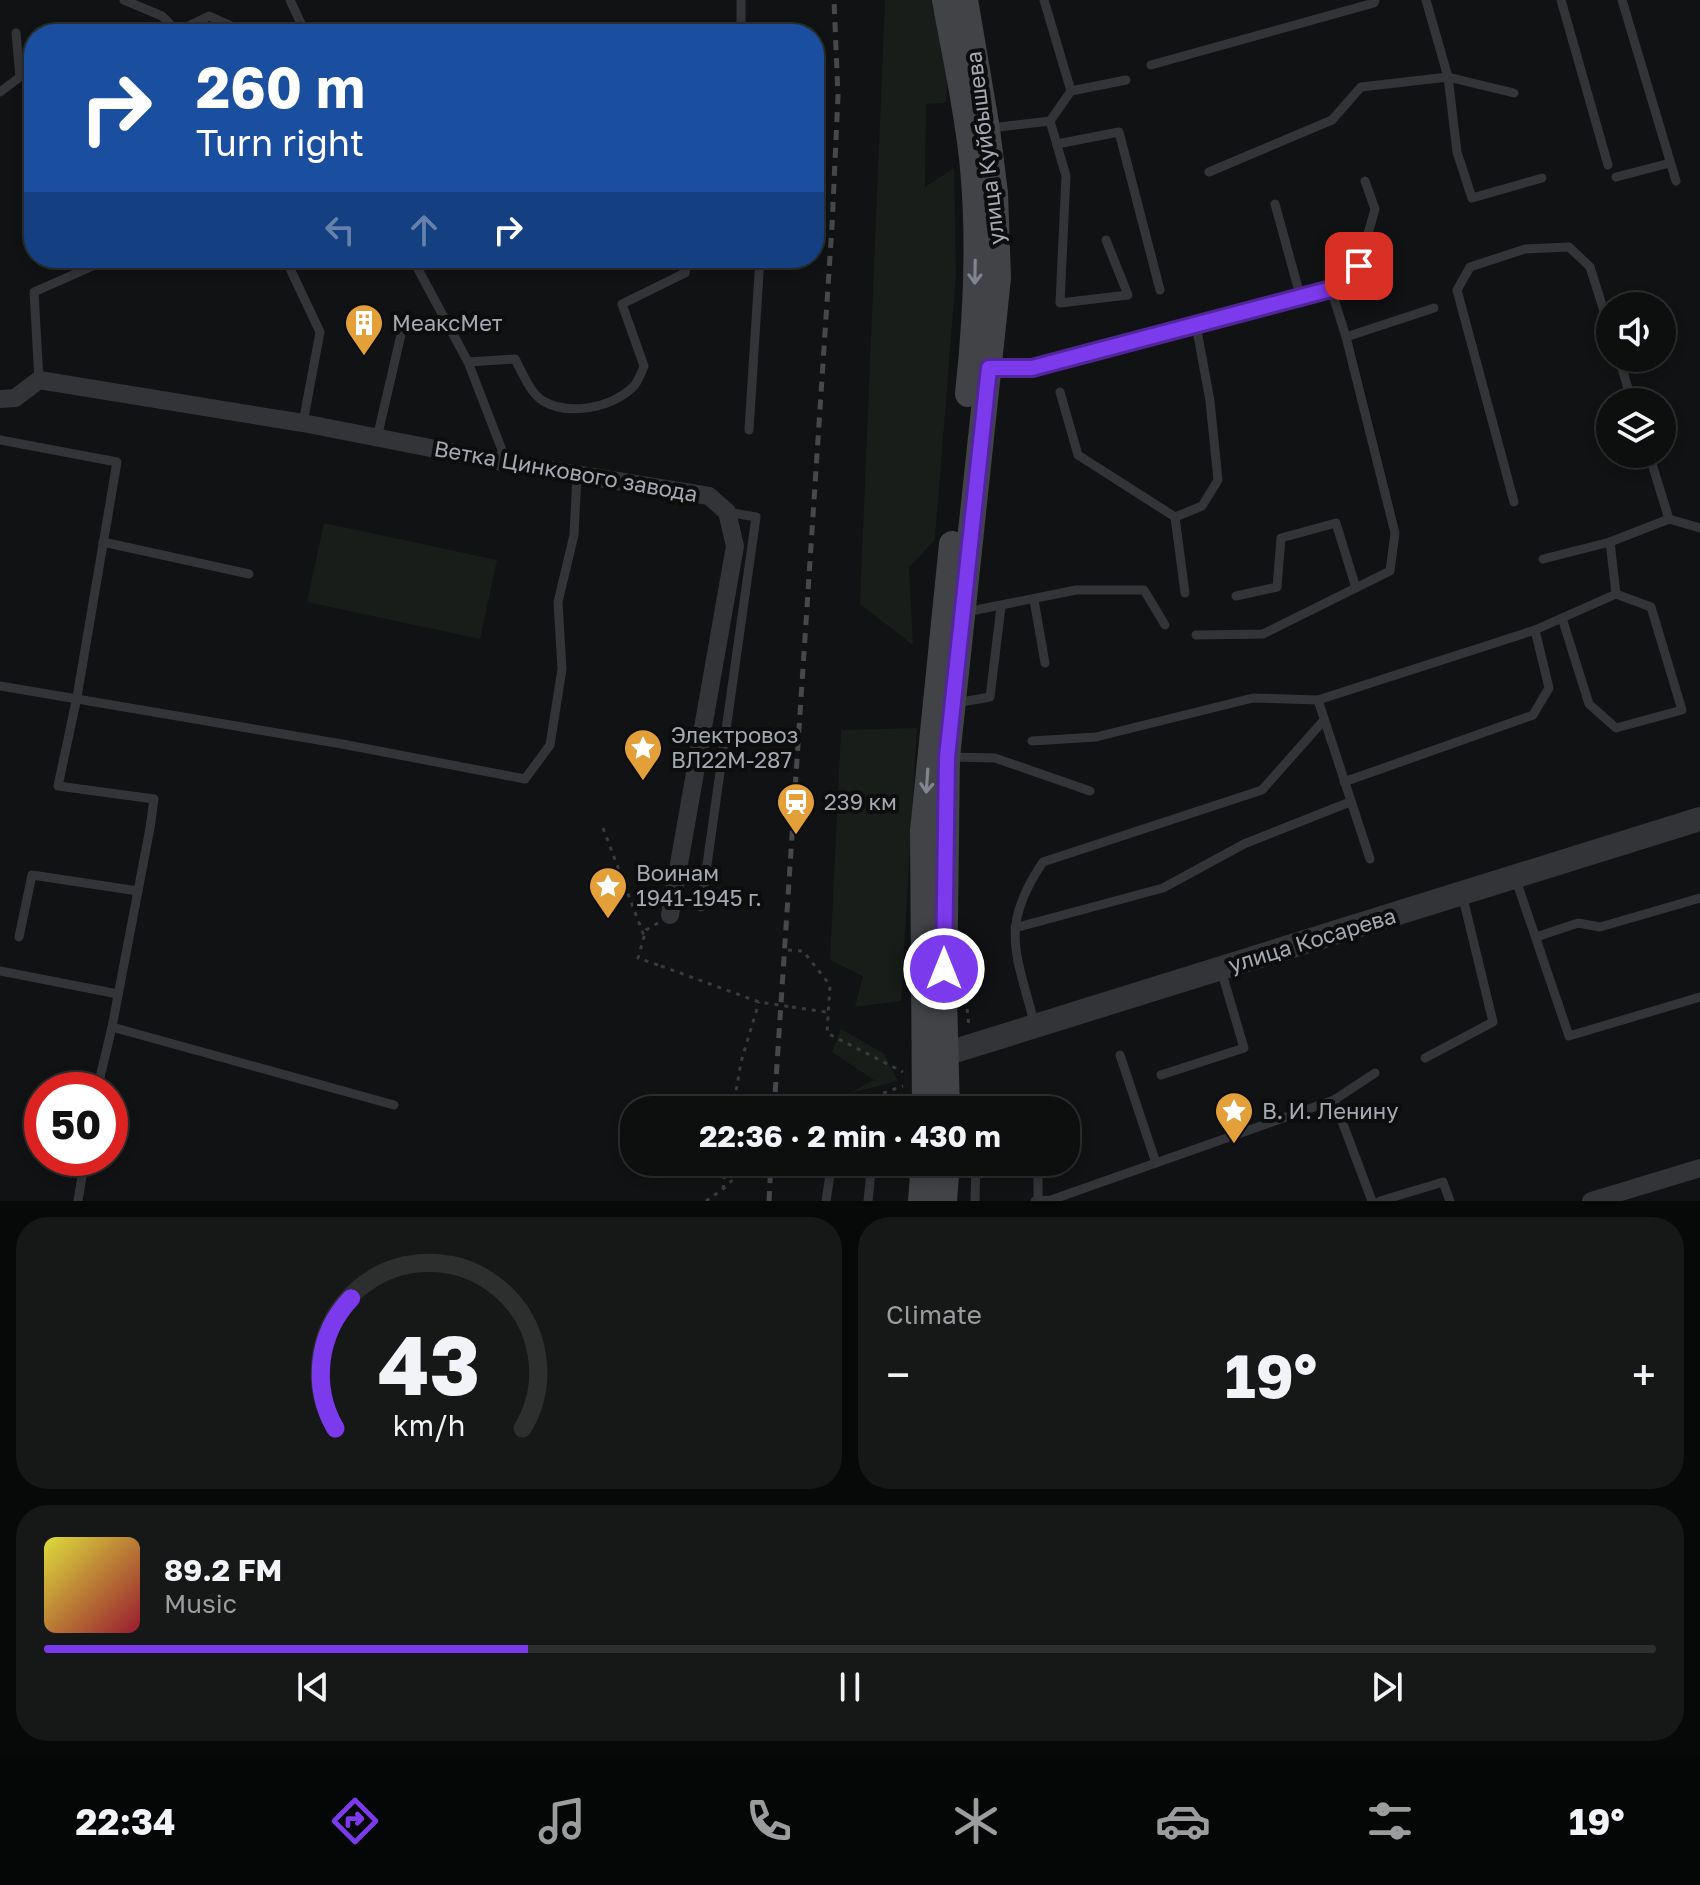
<!DOCTYPE html>
<html lang="en">
<head>
<meta charset="utf-8">
<style>
  :root { --surface:#0d0e0e; --page:#161717; --text:#f1f3f6; --muted:#9a9c9e; --line:#2d2e2e; --accent:#7c3aed }
  body { margin:0; font-family:"Golos Text",sans-serif; background:var(--page); color:var(--text); height:100vh; display:flex; flex-direction:column; font-size:30px; white-space:nowrap }
  * { box-sizing:border-box; margin:0 }
  p { font-size:26px; color:var(--muted) }
  .icon { flex:none; width:44px; height:44px; fill:none; stroke:currentColor; stroke-width:2; stroke-linecap:round; stroke-linejoin:round }
  .map { position:relative; height:1201px; overflow:hidden }
  .sheet { display:flex; flex-direction:column; gap:16px; padding:16px; background:#070808; flex:1 }
  .sheet>* { flex:none }
  .hud { position:absolute; left:24px; top:24px; width:800px; height:244px; border-radius:32px; box-shadow:0 4px 12px #0003,0 0 0 2px var(--line); background:#1a4fa0; color:#fff; overflow:hidden }
  .buttons { position:absolute; left:1596px; top:292px; display:grid; gap:16px }
  .buttons a { display:grid; place-items:center; width:80px; height:80px; border-radius:50%; background:var(--surface); box-shadow:0 4px 12px #0003,0 0 0 2px var(--line); font-size:40px }
  .speed { position:absolute; left:24px; top:1072px; display:flex; gap:16px; font-size:40px; font-weight:700; text-align:center }
  .speed>* { display:grid; place-content:center; width:104px; height:104px; border-radius:50%; background:var(--surface); box-shadow:0 4px 12px #0003,0 0 0 2px var(--line); line-height:1 }
  .speed .limit { border:12px solid #d22; background:#fff; color:#111 }
  .pin { position:absolute; display:grid; place-items:center; width:68px; height:68px; color:#fff; margin:-34px; border-radius:16px; box-shadow:0 4px 12px #0006 }
  .me { position:absolute; width:88px; margin:-44px; rotate:0deg; stroke-linejoin:round; filter:drop-shadow(0 0 6px #0008) }
  .turn { display:flex; align-items:center; gap:28px; height:168px; padding:0 40px; font-size:36px }
  .turn .icon { width:104px; height:104px; stroke-width:2.5 }
  .turn b { display:block; font-size:56px; line-height:68px }
  .lanes { display:flex; align-items:center; height:76px; padding:0 40px; background:#0003; justify-content:center; gap:40px; direction:ltr }
  .lanes .off { opacity:.35 }
  .big { font-size:60px; font-weight:700; line-height:1.1 }
  .sheet .widget { flex:1; display:flex; flex-direction:column; justify-content:center; gap:12px; min-width:0; padding:0 28px; border-radius:32px; background:var(--page) }
  .sheet .dial { align-items:center; gap:0 }
  .dial svg { height:208px; overflow:visible; fill:none; stroke:var(--line); stroke-width:7; stroke-linecap:round; text-anchor:middle }
  .dial text { fill:var(--text); stroke:none }
  .song { display:flex; align-items:center; gap:24px }
  .cover { width:96px; height:96px; border-radius:12px; background:linear-gradient(135deg,hsl(60 70% 55%),hsl(350 70% 35%)) }
  .played { height:8px; border-radius:4px; background:linear-gradient(90deg,var(--accent) 30%,var(--line) 30%) }
  .keys { display:flex; justify-content:space-around; direction:ltr }
  .heat { display:flex; justify-content:space-between; align-items:center; font-size:44px; direction:ltr }
  .sheet .tiles { flex:1; display:grid; gap:16px; grid-template-columns:1fr 1fr }
  .widget:last-child { grid-column:span 2 }
  .trip { position:absolute; left:620px; top:1096px; width:460px; height:80px; border-radius:32px; background:var(--surface); box-shadow:0 4px 12px #0003,0 0 0 2px var(--line); font-weight:700; line-height:80px; text-align:center }
  .tab-bar { display:flex; height:128px; justify-content:space-around; align-items:center; background:#050606; color:var(--muted) }
  .tab-bar .icon { width:56px; height:56px }
  .tab-bar .on { color:var(--accent) }
  .tab-bar b { font-size:36px; color:var(--text) }
  .map>svg:first-child { display:block }
</style>
</head>
<body>
<div class="map">
<svg width="1700" height="1201" viewBox="0 0 1700 1201">
  <rect width="100%" height="100%" fill="#111213"/>
  <g fill="#181d19">
    <polygon points="885,0 936,0 949,49 946,103 926,104 925,187 954,168 956,275 935,539 909,568 913,645 860,604"/>
    <polygon points="324,523 497,560 480,639 307,602"/>
    <polygon points="917,728 901,1001 855,1007 863,976 830,960 841,730"/>
    <polygon points="841,1029 883,1053 898,1081 850,1093 874,1080 832,1052"/>
  </g>
  <g fill="none" stroke-linecap="round" stroke-linejoin="round">
    <g stroke="#393b3e" stroke-width="3" stroke-dasharray="4 6" stroke-linecap="butt">
      <polyline points="603,828 644,936"/>
      <polyline points="658,923 646,930 638,958 661,966"/>
      <polyline points="788,950 803,951 830,985 827,1033 903,1072"/>
      <polyline points="966,999 969,1026"/>
      <polyline points="792,1007 826,1012"/>
      <polyline points="733,1110 741,1062 759,1002"/>
      <polyline points="836,1110 903,1086"/>
      <polyline points="723,1189 726,1162"/>
      <polyline points="706,1201 723,1189 752,1162"/>
    </g>
    <g stroke="#333438" stroke-width="9">
      <polyline points="124,0 162,16 180,34"/>
      <polyline points="290,0 306,34"/>
      <polyline points="741,0 741,34"/>
      <polyline points="1044,0 1071,91"/>
      <polyline points="1426,0 1448,77 1457,152 1472,198 1542,178"/>
      <polyline points="1561,0 1608,165"/>
      <polyline points="1622,0 1676,181"/>
      <polyline points="178,31 209,16 236,28 240,34"/>
      <polyline points="1151,65 1374,3 1375,0"/>
      <polyline points="0,92 20,77 16,33"/>
      <polyline points="1050,121 1066,176 1060,303 1128,295 1106,240"/>
      <polyline points="991,128 1050,121 1071,91 1126,80"/>
      <polyline points="1057,144 1119,132 1160,290"/>
      <polyline points="1209,172 1332,120 1361,87 1448,77 1514,93"/>
      <polyline points="1616,177 1670,163"/>
      <polyline points="1275,204 1300,295"/>
      <polyline points="285,258 320,332 303,423"/>
      <polyline points="412,258 468,362 507,463"/>
      <polyline points="1331,289 1359,266 1375,209 1365,181"/>
      <polyline points="1346,337 1434,308"/>
      <polyline points="1619,358 1632,402"/>
      <path d="M 468,362 L 515,359 C 522,372 530,393 543,401 C 569,416 610,408 632,388 C 638,383 641,373 644,366 L 622,304 L 685,273 L 688,258"/>
      <polyline points="992,368 1032,368 1331,289 1346,337 1395,533 1390,571 1263,634 1196,635"/>
      <polyline points="39,380 34,292 111,258"/>
      <polyline points="1060,392 1078,455 1175,517 1202,506 1218,480 1210,401 1196,325"/>
      <polyline points="749,430 760,258"/>
      <polyline points="377,438 403,326"/>
      <polyline points="0,440 117,462 77,697 58,786 154,799 150,828 112,1027 97,1090"/>
      <polyline points="1649,454 1669,519 1700,528"/>
      <polyline points="1514,502 1457,290 1470,267 1525,249 1569,247 1590,267 1610,330"/>
      <polyline points="1175,517 1185,593"/>
      <polyline points="103,542 249,574"/>
      <polyline points="1543,559 1610,542 1669,519"/>
      <polyline points="1236,596 1277,587 1281,538 1336,523 1356,588"/>
      <polyline points="1034,600 1045,663"/>
      <polyline points="966,612 1076,590 1144,590 1165,625"/>
      <polyline points="1562,618 1589,704 1616,728 1682,710 1651,607 1616,594"/>
      <polyline points="0,686 342,744 525,779 550,745 562,669 558,602 574,535 577,474"/>
      <polyline points="1318,700 1370,859"/>
      <polyline points="956,703 990,697 1001,607"/>
      <polyline points="1032,741 1096,737 1253,698 1318,700 1535,630 1616,594 1610,542"/>
      <polyline points="951,757 995,758 1090,791"/>
      <polyline points="1344,782 1533,715 1549,688 1535,630"/>
      <polyline points="1515,877 1569,1036 1700,997"/>
      <polyline points="701,907 756,517 727,512"/>
      <polyline points="1015,928 1163,888 1244,844 1350,802"/>
      <polyline points="19,937 32,875 138,891"/>
      <polyline points="1536,937 1578,923 1600,927 1700,898"/>
      <polyline points="0,971 118,994"/>
      <path d="M 1035,1026 C 1017,954 998,928 1043,862 L 1262,790 L 1324,720"/>
      <polyline points="112,1027 394,1105"/>
      <polyline points="1120,1055 1156,1163"/>
      <polyline points="1425,1058 1493,1022 1462,894"/>
      <polyline points="1161,1075 1244,1048 1221,970"/>
      <polyline points="1334,1100 1372,1201"/>
      <polyline points="78,1201 85,1158"/>
      <polyline points="826,1201 832,1162"/>
      <polyline points="868,1201 872,1162"/>
      <polyline points="975,1201 976,1162"/>
      <polyline points="1035,1201 1051,1200 1334,1100 1375,1073"/>
      <polyline points="1038,1201 1038,1172 1048,1162"/>
      <polyline points="1380,1201 1443,1182 1450,1201"/>
    </g>
    <g stroke="#333438" stroke-width="18">
      <polyline points="0,399 15,398 39,380 303,423 507,463 709,496 727,512 735,546 670,915"/>
      <polyline points="1591,1201 1700,1168"/>
    </g>
    <polyline stroke="#333438" stroke-width="24" points="945,1052 958,1050 1700,819"/>
    <g stroke="#414347" stroke-width="26">
      <path d="M 945,0 C 955,56 968,112 973,168 C 980,242 976,320 968,394"/>
      <polyline points="925,1110 923,831 952,544"/>
      <polyline points="947,1110 944,998 947,757 998,278 995,193 987,129 965,0"/>
      <polyline points="921,1201 924,1162"/>
      <polyline points="944,1201 947,1162"/>
    </g>
    <g stroke="#46484c" stroke-width="5" stroke-dasharray="10 8" stroke-linecap="butt">
      <polyline points="774,1110 832,226 838,96 834,0"/>
      <polyline points="769,1201 771,1162"/>
    </g>
    <polyline stroke="#393b3e" stroke-width="3" stroke-dasharray="4 6" stroke-linecap="butt" points="661,966 759,1002 792,1007"/>
  </g>
  <defs><path id="oneway-shaft" d="M-6 0H5M1.5-3L5.5 0L1.5 3" fill="none" stroke-width="1.6" stroke-linecap="round" stroke-linejoin="round" transform="scale(2)"/></defs>
  <g stroke="#81858d">
    <use href="#oneway-shaft" transform="translate(975 272) rotate(91)"/>
    <use href="#oneway-shaft" transform="translate(927 781) rotate(94)"/>
  </g>
  <g fill="none" stroke-linecap="round" stroke-linejoin="round">
    <defs>
      <polyline id="route" points="944,969 947,757 989,368 1032,368 1331,289 1359,266"/>
    </defs>
    <use href="#route" stroke="#51269a" stroke-width="20"/>
    <use href="#route" stroke="#7c3aed" stroke-width="14"/>
  </g>
  <defs>
    <symbol id="building-pin" viewBox="-11 -11 22 30"><path d="M0 17L-7.5 6A9.5 9.5 0 1 1 7.5 6Z" fill="#e3a039" stroke="#0d0d0e"/><path d="M-4-6H4V6H1V3H-1V6H-4ZM-2.5-4.3h1.7v1.8h-1.7ZM.8-4.3h1.7v1.8H.8ZM-2.5-1h1.7V.8h-1.7ZM.8-1h1.7V.8H.8Z" fill="#fff"/></symbol>
    <symbol id="sight-pin" viewBox="-11 -11 22 30"><path d="M0 17L-7.5 6A9.5 9.5 0 1 1 7.5 6Z" fill="#e3a039" stroke="#0d0d0e"/><path d="M0-6L1.8-2.2L6-1.7L2.9 1.2L3.7 5.4L0 3.3L-3.7 5.4L-2.9 1.2L-6-1.7L-1.8-2.2Z" fill="#fff"/></symbol>
    <symbol id="station-pin" viewBox="-11 -11 22 30"><path d="M0 17L-7.5 6A9.5 9.5 0 1 1 7.5 6Z" fill="#e3a039" stroke="#0d0d0e"/><path d="M-3-6H3Q5-6 5-4V2Q5 4 3 4L4.5 6H3L1.5 4h-3L-3 6H-4.5L-3 4Q-5 4-5 2V-4Q-5-6-3-6ZM-3.5-4v3h7v-3ZM-3.5 1v1.5H-2V1ZM2 1v1.5H3.5V1Z" fill="#fff"/></symbol>
  </defs>
  <g fill-rule="evenodd">
    <use href="#building-pin" x="342" y="301" width="44" height="60"/>
    <use href="#sight-pin" x="621" y="726" width="44" height="60"/>
    <use href="#station-pin" x="774" y="780" width="44" height="60"/>
    <use href="#sight-pin" x="586" y="864" width="44" height="60"/>
    <use href="#sight-pin" x="1212" y="1089" width="44" height="60"/>
  </g>
  <g text-anchor="middle" stroke-width="8" stroke-linejoin="round" paint-order="stroke">
    <g font-size="22" fill="#a4a9b2" stroke="#0d0d0e">
      <text transform="translate(985 148) rotate(-97)" y="8">улица Куйбышева</text>
      <text transform="translate(566 471) rotate(10)" y="8">Ветка Цинкового завода</text>
      <text transform="translate(1312 940) rotate(-17)" y="8">улица Косарева</text>
    </g>
    <g font-size="22" fill="#a4a9b2" stroke="#0d0d0e" text-anchor="start">
      <text x="392" y="331">МеаксМет</text>
      <text x="671" y="743">Электровоз<tspan x="671" dy="25">ВЛ22М-287</tspan></text>
      <text x="824" y="810">239 км</text>
      <text x="636" y="881">Воинам<tspan x="636" dy="25">1941-1945 г.</tspan></text>
      <text x="1262" y="1119">В. И. Ленину</text>
    </g>
  </g>
</svg>
<div class="buttons">
<a><svg class="icon" aria-label="sound" viewBox="0 0 24 24"><path d="M4 9h4l5-4v14l-5-4H4zM17 9q2 3 0 6"/></svg></a>
<a><svg class="icon" aria-label="layers" viewBox="0 0 24 24"><path d="M12 4l9 5-9 5-9-5zM3 14l9 5 9-5"/></svg></a>
</div>
<div class="speed"><div class="limit">50</div></div>
<div class="pin" style="left:1359px;top:266px;background:#d93025"><svg class="icon" aria-label="arrive" viewBox="0 0 24 24"><path d="M6 21V4h12l-3 4 3 4H6"/></svg></div>
<svg class="me" style="left:944px;top:969px" viewBox="-20 -20 40 40"><circle r="17" fill="#7c3aed" stroke="#fff" stroke-width="3"/><path d="M0-11L8 9 0 5-8 9z" fill="#fff"/></svg>
<div class="trip">22:36 · 2 min · 430 m</div>
<div class="hud">
<div class="turn"><svg class="icon" aria-label="right" viewBox="0 0 24 24"><path d="M7 20v-9h11M14 6l5 5-5 5"/></svg><div><b>260 m</b>Turn right</div></div>
<div class="lanes"><svg class="icon off" aria-label="left" viewBox="0 0 24 24"><path d="M17 20v-9H6M10 6l-5 5 5 5"/></svg><svg class="icon off" aria-label="ahead" viewBox="0 0 24 24"><path d="M12 20V5M6 11l6-6 6 6"/></svg><svg class="icon" aria-label="right" viewBox="0 0 24 24"><path d="M7 20v-9h11M14 6l5 5-5 5"/></svg></div>
</div>
</div>
<section class="sheet">
<div class="tiles">
<div class="widget dial"><svg viewBox="0 0 100 80">
<path d="M14 69A42 42 0 1 1 86 69"/>
<path d="M14 69A42 42 0 0 1 20 19" stroke="#7c3aed"/>
<text x="50" y="56" font-size="32" font-weight="700">43</text>
<text x="50" y="72" font-size="11">km/h</text>
</svg></div>
<div class="widget"><p>Climate</p>
<div class="heat"><a>−</a><b class="big">19°</b><a>+</a></div>
</div>
<div class="widget">
<div class="song"><i class="cover"></i><div><b>89.2 FM</b><p>Music</p></div></div>
<div class="played"></div>
<div class="keys"><svg class="icon" aria-label="previous" viewBox="0 0 24 24"><path d="M18 5L8 12l10 7zM5 5v14"/></svg><svg class="icon" aria-label="pause" viewBox="0 0 24 24"><path d="M8 5v14M16 5v14"/></svg><svg class="icon" aria-label="next" viewBox="0 0 24 24"><path d="M6 5l10 7-10 7zM19 5v14"/></svg></div>
</div>
</div>
</section>
<nav class="tab-bar">
<b>22:34</b>
<svg class="icon on" aria-label="directions" viewBox="0 0 24 24"><path d="M12 3l9 9-9 9-9-9zM9 14v-3h6M13 9l2 2-2 2"/></svg>
<svg class="icon" aria-label="music" viewBox="0 0 24 24"><path d="M9 18V5l10-2v13"/><circle cx="6" cy="18" r="3"/><circle cx="16" cy="16" r="3"/></svg>
<svg class="icon" aria-label="phone" viewBox="0 0 24 24"><path d="M5 4h4l2 5-3 2q2 4 5 5l2-3 5 2v4C11 20 4 13 5 4z"/></svg>
<svg class="icon" aria-label="climate" viewBox="0 0 24 24"><path d="M12 3v18M4 7l16 10M4 17L20 7"/></svg>
<svg class="icon" aria-label="car" viewBox="0 0 24 24"><path d="M5 17H2v-5l4-1 3-4h7l3 4 3 1v5h-3M9 17h6M6 11h13"/><circle cx="7" cy="17" r="2"/><circle cx="17" cy="17" r="2"/></svg>
<svg class="icon" aria-label="filters" viewBox="0 0 24 24"><path d="M4 7h16M4 17h16"/><circle cx="9" cy="7" r="2"/><circle cx="15" cy="17" r="2"/></svg>
<b>19°</b>
</nav>
</body>
</html>
